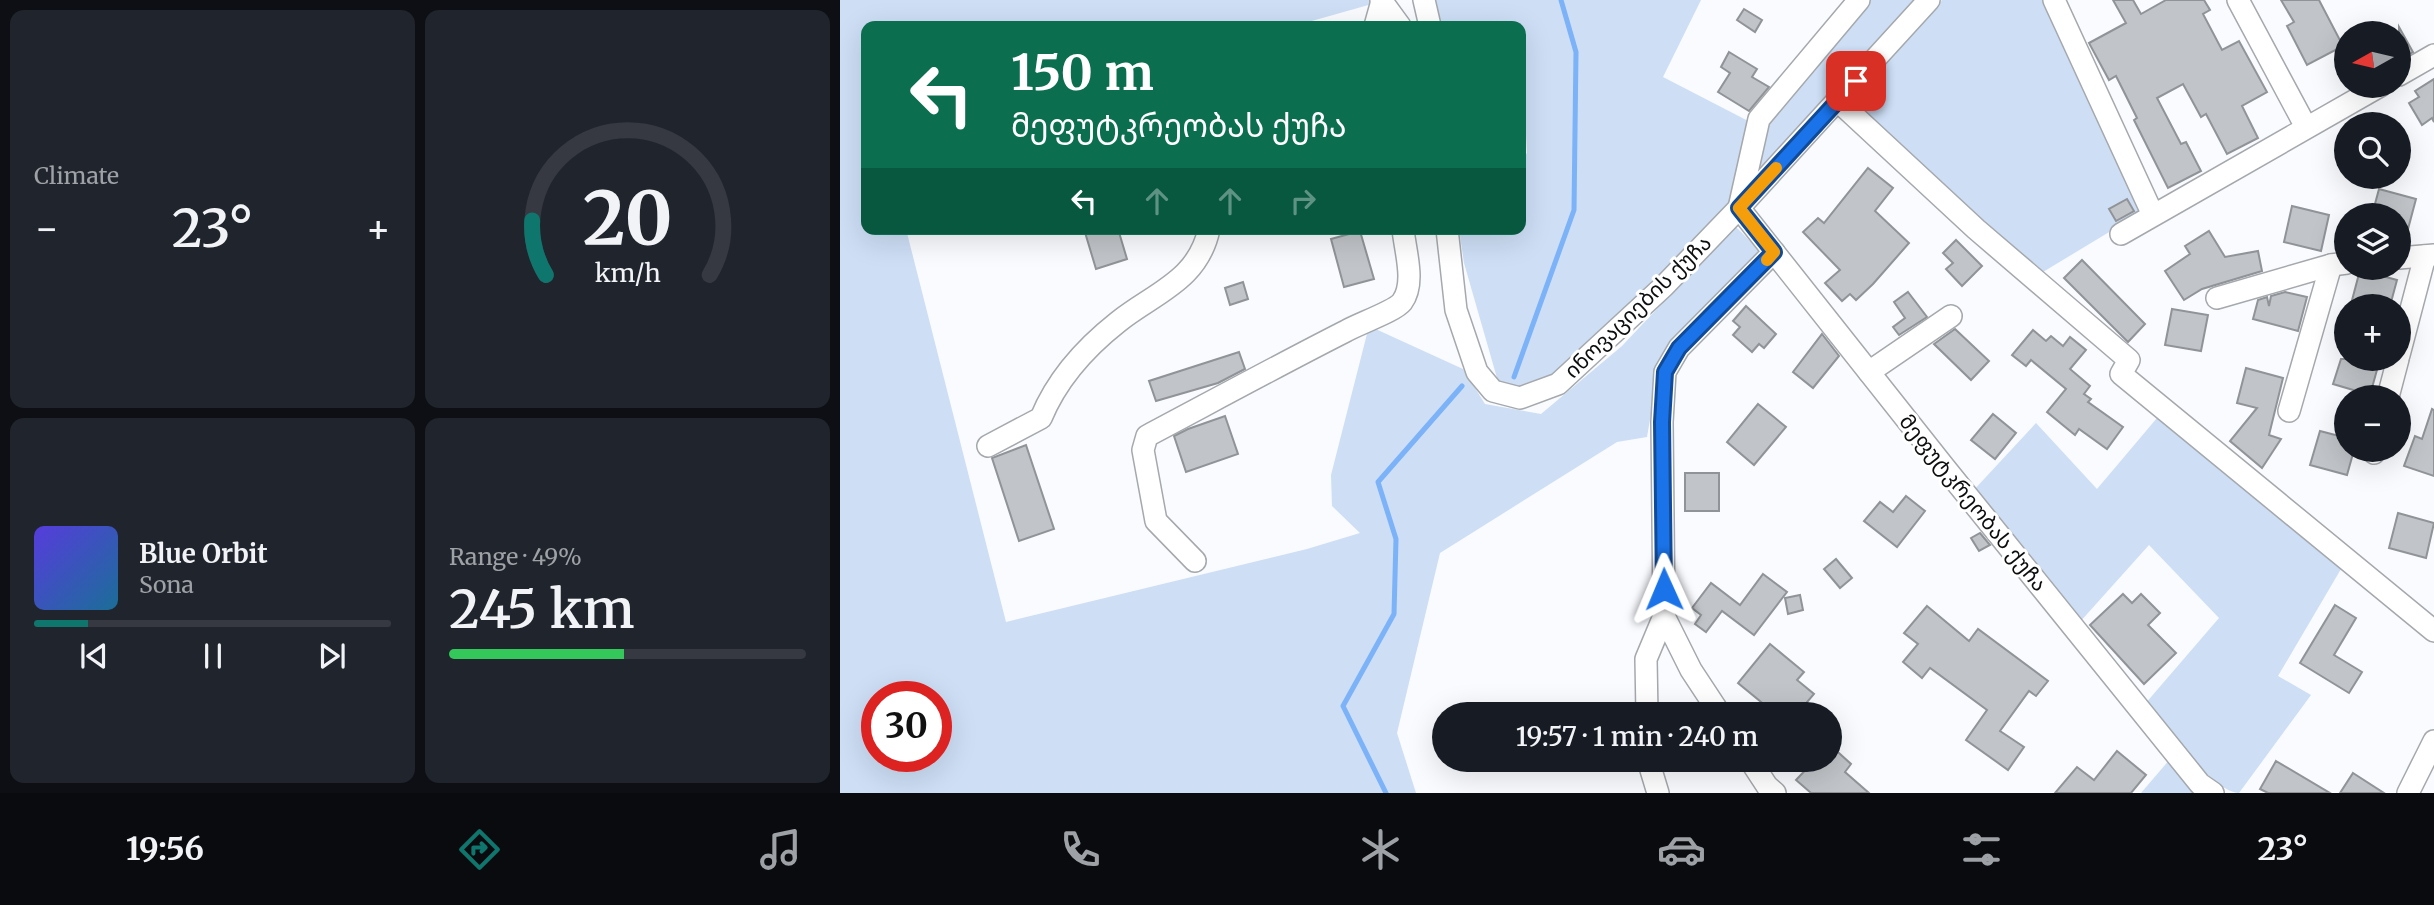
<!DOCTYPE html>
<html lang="en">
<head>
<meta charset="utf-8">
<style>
  :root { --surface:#171b24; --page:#20242c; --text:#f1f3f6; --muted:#9ea1a6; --line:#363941; --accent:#0f766e }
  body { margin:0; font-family:Merriweather,"Noto Sans Georgian",serif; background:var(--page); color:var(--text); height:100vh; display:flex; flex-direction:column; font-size:26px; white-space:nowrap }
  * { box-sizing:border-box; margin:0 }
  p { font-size:23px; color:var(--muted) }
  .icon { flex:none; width:38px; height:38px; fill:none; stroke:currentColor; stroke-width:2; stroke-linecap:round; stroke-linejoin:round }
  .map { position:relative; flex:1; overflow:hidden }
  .details { display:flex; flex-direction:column; gap:10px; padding:10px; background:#0d0f14; width:840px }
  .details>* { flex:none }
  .guide { position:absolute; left:21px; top:21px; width:665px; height:214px; border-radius:14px; box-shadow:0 7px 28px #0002; background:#0b6e4f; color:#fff; overflow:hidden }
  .needle { width:46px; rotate:262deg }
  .fabs { position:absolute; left:1494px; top:21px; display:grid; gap:14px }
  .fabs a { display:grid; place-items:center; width:77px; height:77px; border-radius:50%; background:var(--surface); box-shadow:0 7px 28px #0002; font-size:35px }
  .speed { position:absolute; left:21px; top:681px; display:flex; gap:14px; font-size:35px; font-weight:700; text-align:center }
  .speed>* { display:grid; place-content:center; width:91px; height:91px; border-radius:50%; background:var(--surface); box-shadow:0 7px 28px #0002; line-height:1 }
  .speed .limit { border:10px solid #d22; background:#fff; color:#111 }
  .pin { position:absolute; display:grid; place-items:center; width:60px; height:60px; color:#fff; margin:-30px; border-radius:14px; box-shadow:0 4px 10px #0006 }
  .me { position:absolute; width:77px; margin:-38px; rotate:359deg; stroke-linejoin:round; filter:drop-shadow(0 0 5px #0008) }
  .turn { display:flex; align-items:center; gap:24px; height:147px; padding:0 35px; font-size:32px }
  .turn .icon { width:91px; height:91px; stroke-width:2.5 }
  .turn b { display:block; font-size:49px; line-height:60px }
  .lanes { display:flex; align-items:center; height:66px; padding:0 35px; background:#0003; justify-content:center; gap:35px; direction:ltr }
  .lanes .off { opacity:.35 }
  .big { font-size:52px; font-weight:600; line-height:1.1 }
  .details .widget { flex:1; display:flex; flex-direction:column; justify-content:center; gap:10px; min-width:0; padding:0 24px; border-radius:14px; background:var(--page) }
  .details .dial { align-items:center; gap:0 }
  .dial svg { height:182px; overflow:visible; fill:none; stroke:var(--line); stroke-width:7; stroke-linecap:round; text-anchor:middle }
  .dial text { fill:var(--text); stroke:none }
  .song { display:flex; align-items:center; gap:21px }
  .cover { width:84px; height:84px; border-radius:10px; background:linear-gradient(135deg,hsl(250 70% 55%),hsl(200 70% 35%)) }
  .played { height:7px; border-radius:4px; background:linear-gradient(90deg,var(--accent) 15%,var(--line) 15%) }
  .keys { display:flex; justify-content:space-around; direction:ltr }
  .heat { display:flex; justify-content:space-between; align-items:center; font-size:38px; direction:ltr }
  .charge { height:10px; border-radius:5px; background:linear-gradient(90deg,#34c759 49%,var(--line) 0) }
  .details .tiles { flex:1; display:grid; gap:10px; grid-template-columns:repeat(2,1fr) }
  .trip { position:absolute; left:592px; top:702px; width:410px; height:70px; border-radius:35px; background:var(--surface); box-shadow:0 7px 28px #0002; font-weight:600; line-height:70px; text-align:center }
  .dock { display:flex; height:112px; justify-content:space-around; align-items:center; background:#090b0e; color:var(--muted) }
  .dock .icon { width:49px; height:49px }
  .dock .on { color:var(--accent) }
  .dock b { font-size:32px; color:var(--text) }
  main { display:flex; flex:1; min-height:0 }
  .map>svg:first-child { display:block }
</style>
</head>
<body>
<main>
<section class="details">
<div class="tiles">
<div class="widget"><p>Climate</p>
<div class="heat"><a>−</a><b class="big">23°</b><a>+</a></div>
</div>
<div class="widget dial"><svg viewBox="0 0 100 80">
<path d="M14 69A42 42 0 1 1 86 69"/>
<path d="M14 69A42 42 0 0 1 8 45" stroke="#0f766e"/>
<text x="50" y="56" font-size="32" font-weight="700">20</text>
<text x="50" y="72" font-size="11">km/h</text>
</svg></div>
<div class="widget">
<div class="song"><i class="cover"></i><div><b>Blue Orbit</b><p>Sona</p></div></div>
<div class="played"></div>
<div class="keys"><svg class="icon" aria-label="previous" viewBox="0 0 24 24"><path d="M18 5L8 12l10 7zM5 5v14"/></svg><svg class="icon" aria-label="pause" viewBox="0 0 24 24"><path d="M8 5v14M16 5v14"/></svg><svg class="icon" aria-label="next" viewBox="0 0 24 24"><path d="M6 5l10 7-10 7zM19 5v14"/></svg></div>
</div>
<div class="widget"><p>Range · 49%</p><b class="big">245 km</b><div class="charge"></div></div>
</div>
</section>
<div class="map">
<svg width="1594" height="793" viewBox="0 0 1594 793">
  <rect width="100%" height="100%" fill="#f9fbff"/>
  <g fill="#cddef5" fill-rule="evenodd">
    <path d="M 0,0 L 529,0 L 532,4 L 454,26 L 26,26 L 26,229 L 66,229 L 166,622 L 467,549 L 520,533 L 492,506 L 491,475 L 529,326 L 623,369 L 645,404 L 701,414 L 782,346 L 895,226 L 920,251 L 821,356 L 807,437 L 777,442 L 600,553 L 557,733 L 576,793 L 0,793 ZM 37,696 L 96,696 L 96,756 L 37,756 Z"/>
    <polygon points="594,0 861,0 823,77 914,124 892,207 715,379 681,390 663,387 657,378 624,263 619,229 681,229 681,160 687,153 685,113 681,106 681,26 605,26 601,23"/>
    <polygon points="1028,0 1081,0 909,191 928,119"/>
    <polygon points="1102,0 1202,0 1304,211 1198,275 1116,195 1010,102"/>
    <path d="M 1317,418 L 1501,569 L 1438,676 L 1471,695 L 1399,793 C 1374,793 1322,724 1305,704 L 1379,618 L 1309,545 L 1239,623 L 1132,492 L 1196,423 L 1257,489 Z"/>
    <polygon points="1331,758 1358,793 1301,793"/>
  </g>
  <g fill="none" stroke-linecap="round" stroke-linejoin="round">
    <g stroke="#7cb2f8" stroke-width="5">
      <polyline points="674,377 734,210 736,52 721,0"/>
      <polyline points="546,793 503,706 554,614 556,539 538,482 622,386"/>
    </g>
  </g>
  <g fill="#c1c4c8" stroke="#909397" stroke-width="2">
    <polygon points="1273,0 1293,0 1301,14 1326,0 1364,0 1370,10 1363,14 1382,50 1399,41 1427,92 1402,106 1418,138 1387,154 1366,114 1361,117 1343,84 1317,98 1341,144 1346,142 1361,171 1328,188 1294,120 1297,118 1276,76 1269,80 1249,43 1286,23"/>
    <polygon points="1441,0 1479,0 1503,46 1467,65 1447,26 1454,22"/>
    <polygon points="904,9 922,20 915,32 897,20"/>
    <polygon points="1559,27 1573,52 1559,60"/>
    <polygon points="889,52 917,69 912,77 929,87 909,111 878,92 890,73 881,67"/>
    <polygon points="1594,79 1594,122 1592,118 1582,125 1569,103 1579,97 1575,91"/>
    <polygon points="1028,168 1053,188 1035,211 1069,243 1033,284 1016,300 1010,294 1002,301 985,283 1000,270 963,232 978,218 984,223"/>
    <polygon points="1539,189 1576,199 1564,244 1559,243 1559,215 1532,215"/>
    <polygon points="1287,199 1294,211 1276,221 1269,209"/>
    <polygon points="1452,206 1489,215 1481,251 1444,242"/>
    <polygon points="244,229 278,229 287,259 256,269"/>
    <polygon points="520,231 534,279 504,287 491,239"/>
    <polygon points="1369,231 1385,257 1418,251 1422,271 1362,289 1344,300 1325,271 1350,254 1345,246"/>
    <polygon points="1116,240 1142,266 1122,286 1106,269 1113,263 1103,253"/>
    <polygon points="1242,260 1305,324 1288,342 1224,278"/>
    <polygon points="1520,270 1557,280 1550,306 1519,306 1511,304"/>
    <polygon points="403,282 408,299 390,305 385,288"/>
    <polygon points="1068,292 1087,317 1059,335 1053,327 1065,318 1054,302"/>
    <polygon points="1445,292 1467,297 1458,331 1413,319 1418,300 1427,297 1429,306 1431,296"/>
    <polygon points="906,306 936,334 924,348 919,344 912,352 893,335 900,327 893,321"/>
    <polygon points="1332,309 1368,315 1361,351 1325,345"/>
    <polygon points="1115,329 1149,361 1131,380 1094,344"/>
    <polygon points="1193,330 1206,341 1211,336 1223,346 1230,337 1246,350 1230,369 1250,386 1244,394 1251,399 1248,402 1283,427 1267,449 1239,429 1235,435 1207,412 1226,389 1191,360 1186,366 1172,355"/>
    <polygon points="982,334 999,356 973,388 953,372"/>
    <polygon points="399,352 405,369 378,383 316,401 309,381"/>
    <polygon points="1501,359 1540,359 1530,395 1493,384"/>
    <polygon points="1406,368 1443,378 1429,435 1441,439 1422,468 1390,441 1417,408 1397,403"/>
    <polygon points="918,404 946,427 914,465 887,442"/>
    <polygon points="1592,409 1594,410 1594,476 1564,466 1575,436 1582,439"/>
    <polygon points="1153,414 1176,433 1155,459 1131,440"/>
    <polygon points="385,416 398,454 346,472 334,436 348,429"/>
    <polygon points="1480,431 1507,438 1507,450 1514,450 1507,475 1470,465"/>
    <polygon points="186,445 214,529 179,541 152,458"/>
    <rect x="845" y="473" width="34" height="38"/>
    <polygon points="1066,496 1085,511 1057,547 1024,521 1040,502 1053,512"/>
    <polygon points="1558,513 1594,523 1586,558 1549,548"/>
    <polygon points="1140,533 1150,545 1139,551 1131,538"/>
    <polygon points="996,559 1012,578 1000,588 984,569"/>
    <polygon points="923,574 947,592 914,635 882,611 866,632 855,624 861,615 852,608 871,583 900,605"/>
    <polygon points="1283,594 1292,603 1301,594 1320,613 1308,625 1336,653 1304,684 1250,625"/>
    <polygon points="960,595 963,610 948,614 945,598"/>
    <polygon points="1495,605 1516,618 1494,655 1522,672 1509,693 1460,663"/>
    <polygon points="1087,606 1129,641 1138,629 1208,681 1196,696 1189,691 1160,731 1184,747 1168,770 1126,740 1147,710 1090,668 1082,678 1063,662 1078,644 1064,633"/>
    <polygon points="930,644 964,672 957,680 974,694 957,714 911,714 921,702 898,683"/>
    <polygon points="989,744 1011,764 1005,772 1029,793 971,793 956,780 975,760 989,760"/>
    <polygon points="1277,751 1306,775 1291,793 1215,793 1237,767 1254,780"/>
    <polygon points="1436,761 1490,793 1428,793 1420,789"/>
    <polygon points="1513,773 1544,793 1500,793"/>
  </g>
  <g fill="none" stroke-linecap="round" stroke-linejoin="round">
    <defs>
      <g id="minor">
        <polyline points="541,0 560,26"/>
        <polyline points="584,0 590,26"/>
        <polyline points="1214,0 1313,215"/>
        <polyline points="1398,0 1466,127"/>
        <polyline points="535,26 542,1"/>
        <polyline points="1559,75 1594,55"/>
        <polyline points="998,101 1136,229 1289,360 1281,374 1594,631"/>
        <polyline points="899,208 1105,468 1360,784 1373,793"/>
        <polyline points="899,208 919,119 1019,0"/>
        <polyline points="607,229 616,310 637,372 653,391 680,398 718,384 824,286 899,208 1089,0"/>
        <polyline points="1281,234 1540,86"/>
        <polyline points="1559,258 1594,255"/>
        <polyline points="1377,298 1491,265 1507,263"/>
        <polyline points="1559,355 1585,256"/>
        <polyline points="1029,372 1111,316"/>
        <polyline points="1548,397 1558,359"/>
        <polyline points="1449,411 1491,265"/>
        <path d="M 148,446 L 201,418 C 217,379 245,348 278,322 C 314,293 358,281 369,229"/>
        <polyline points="1534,453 1535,450"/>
        <path d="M 355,561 L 316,521 L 303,450 L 307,436 C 373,401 439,365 506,331 C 518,324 555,311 562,302 C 576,283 565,251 563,229"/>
        <polyline points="807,714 806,659 824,616"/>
        <polyline points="880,714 851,670 824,616 822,422 825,372 839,348 934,252"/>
        <polyline points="808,760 818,793"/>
        <polyline points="910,760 927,786 935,793"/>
        <polyline points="1568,793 1594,741"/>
      </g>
    </defs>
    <use href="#minor" stroke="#a5a8ac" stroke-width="24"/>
    <use href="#minor" stroke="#fff" stroke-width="21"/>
  </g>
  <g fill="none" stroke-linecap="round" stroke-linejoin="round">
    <defs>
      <polyline id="route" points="824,589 822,422 825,372 839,348 934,252 899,208 1016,81"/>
    </defs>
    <use href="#route" stroke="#114b97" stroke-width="18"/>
    <use href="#route" stroke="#1a73e8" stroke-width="12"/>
    <polyline stroke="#f59e0b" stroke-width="12" points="927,260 934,252 899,208 936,168"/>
  </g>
  <g text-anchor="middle" stroke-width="6" stroke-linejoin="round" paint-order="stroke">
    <g font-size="21" fill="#0c0d0e" stroke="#fff">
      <text transform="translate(798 307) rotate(-44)" y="7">ინოვაციების ქუჩა</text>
      <text transform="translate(1133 503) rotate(51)" y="7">მეფუტკრეობას ქუჩა</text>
    </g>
  </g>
</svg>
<div class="fabs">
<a><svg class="needle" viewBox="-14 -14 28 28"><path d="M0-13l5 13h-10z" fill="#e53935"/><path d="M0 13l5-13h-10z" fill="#9ea1a6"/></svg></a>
<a><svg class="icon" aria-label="search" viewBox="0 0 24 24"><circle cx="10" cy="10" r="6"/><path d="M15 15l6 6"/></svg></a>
<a><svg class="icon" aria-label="layers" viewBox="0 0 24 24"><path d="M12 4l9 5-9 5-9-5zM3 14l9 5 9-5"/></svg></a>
<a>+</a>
<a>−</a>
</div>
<div class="speed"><div class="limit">30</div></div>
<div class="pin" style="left:1016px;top:81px;background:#d93025"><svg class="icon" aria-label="arrive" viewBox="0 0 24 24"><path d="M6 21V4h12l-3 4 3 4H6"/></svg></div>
<svg class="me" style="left:824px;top:589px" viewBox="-20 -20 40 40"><path d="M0-17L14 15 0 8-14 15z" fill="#1a73e8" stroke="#fff" stroke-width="4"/></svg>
<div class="trip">19:57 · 1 min · 240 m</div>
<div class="guide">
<div class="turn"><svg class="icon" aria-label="left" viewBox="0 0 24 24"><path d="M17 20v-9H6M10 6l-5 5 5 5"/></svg><div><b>150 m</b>მეფუტკრეობას ქუჩა</div></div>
<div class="lanes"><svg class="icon" aria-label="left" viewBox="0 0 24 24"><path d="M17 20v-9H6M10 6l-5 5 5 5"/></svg><svg class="icon off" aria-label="ahead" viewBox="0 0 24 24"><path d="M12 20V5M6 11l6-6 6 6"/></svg><svg class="icon off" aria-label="ahead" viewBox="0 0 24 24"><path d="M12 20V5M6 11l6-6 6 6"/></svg><svg class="icon off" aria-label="right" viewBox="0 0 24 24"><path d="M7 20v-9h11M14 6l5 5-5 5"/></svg></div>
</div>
</div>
</main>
<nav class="dock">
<b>19:56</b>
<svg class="icon on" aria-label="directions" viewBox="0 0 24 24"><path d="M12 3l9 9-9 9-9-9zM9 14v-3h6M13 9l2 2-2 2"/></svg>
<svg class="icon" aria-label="music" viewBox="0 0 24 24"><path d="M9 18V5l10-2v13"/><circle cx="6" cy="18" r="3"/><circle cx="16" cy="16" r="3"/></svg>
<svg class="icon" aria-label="phone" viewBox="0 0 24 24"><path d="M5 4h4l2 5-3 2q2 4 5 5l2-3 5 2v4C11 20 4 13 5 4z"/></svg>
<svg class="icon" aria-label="climate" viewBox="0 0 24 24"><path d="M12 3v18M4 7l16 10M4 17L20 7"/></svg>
<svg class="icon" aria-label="car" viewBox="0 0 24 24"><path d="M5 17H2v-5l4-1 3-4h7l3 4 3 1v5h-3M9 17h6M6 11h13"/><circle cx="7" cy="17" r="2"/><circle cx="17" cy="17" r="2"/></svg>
<svg class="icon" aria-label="filters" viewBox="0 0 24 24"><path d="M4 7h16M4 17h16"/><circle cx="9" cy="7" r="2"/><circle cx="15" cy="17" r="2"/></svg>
<b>23°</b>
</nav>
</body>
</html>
